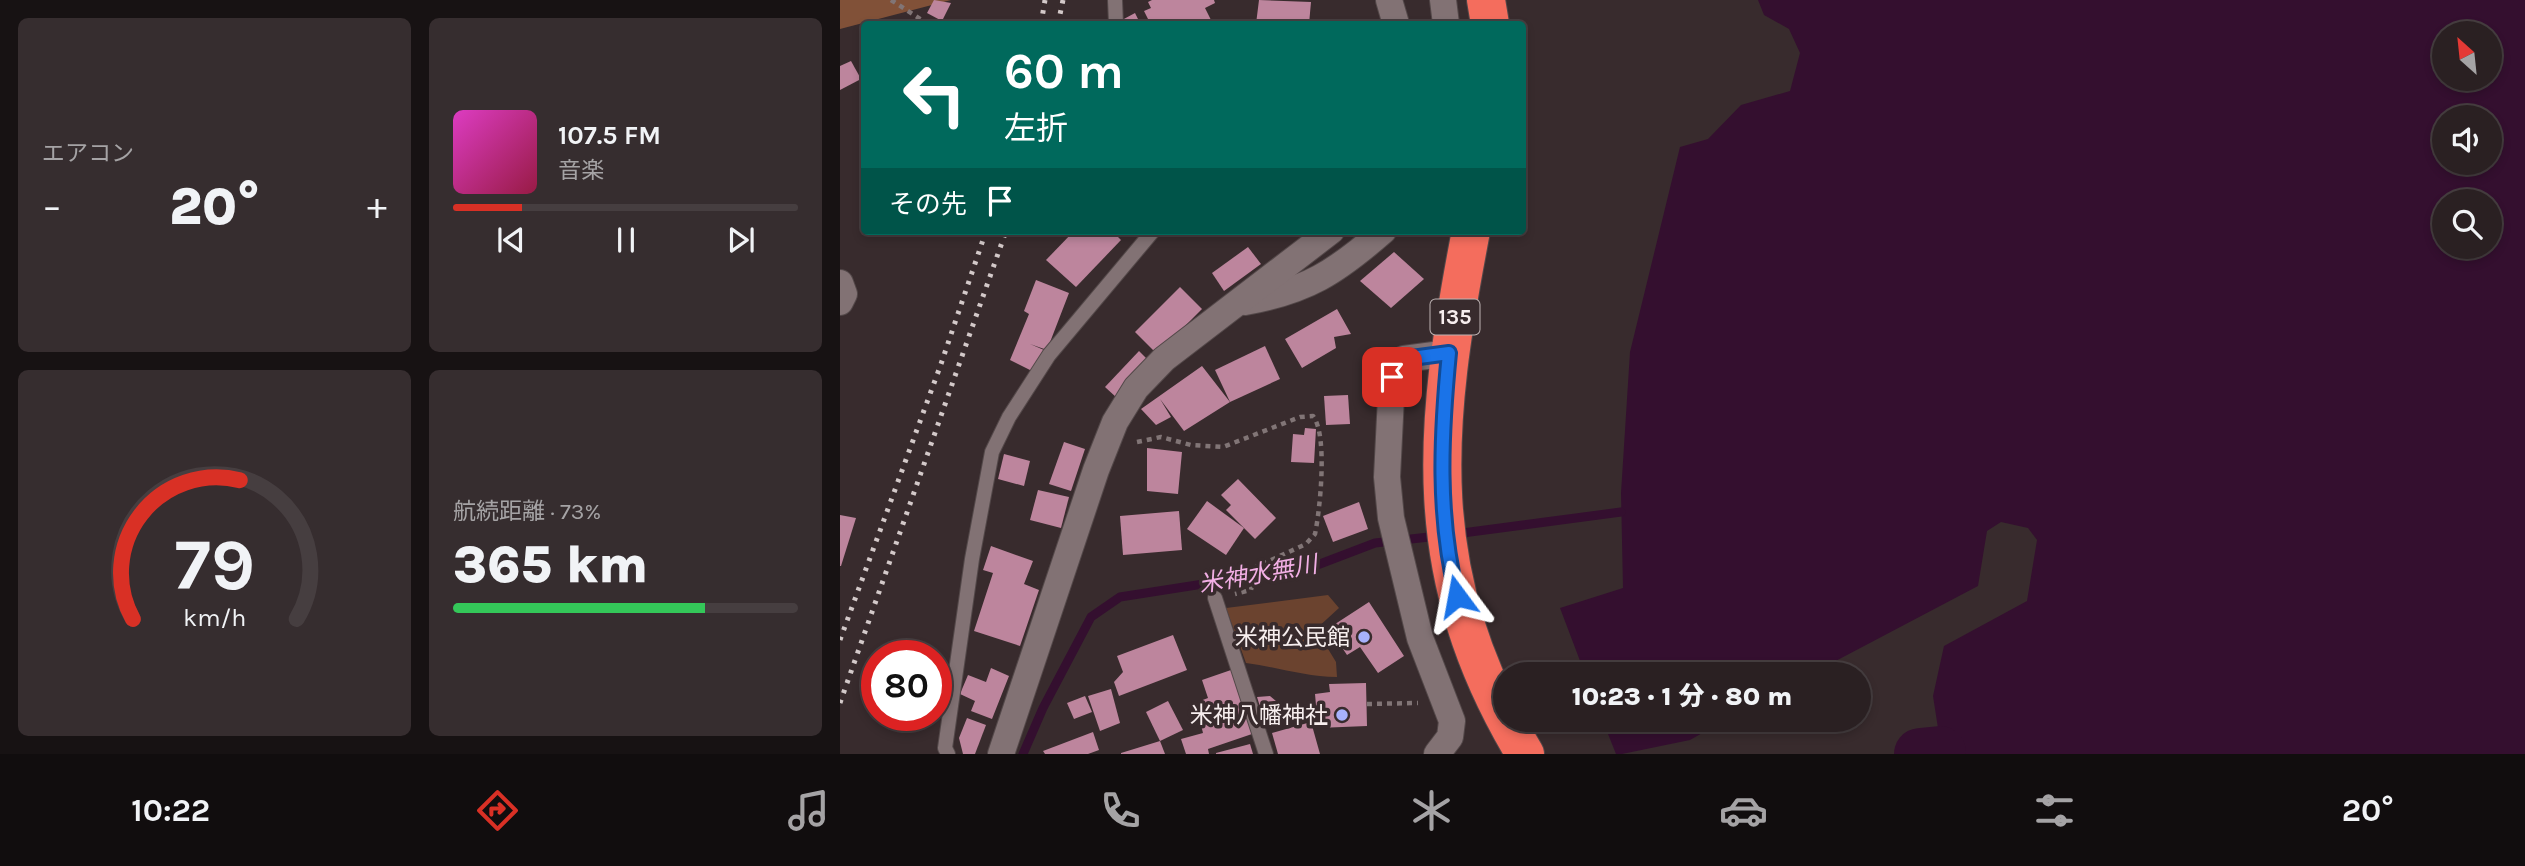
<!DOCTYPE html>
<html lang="ja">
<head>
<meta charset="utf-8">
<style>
  :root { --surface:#2a2022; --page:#362d2f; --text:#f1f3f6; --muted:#a5a3a5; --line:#463e40; --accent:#d93025 }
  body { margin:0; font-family:Karla,"Noto Sans JP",sans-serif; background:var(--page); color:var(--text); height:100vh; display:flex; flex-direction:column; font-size:26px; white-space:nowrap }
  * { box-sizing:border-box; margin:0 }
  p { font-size:23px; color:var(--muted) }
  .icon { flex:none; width:38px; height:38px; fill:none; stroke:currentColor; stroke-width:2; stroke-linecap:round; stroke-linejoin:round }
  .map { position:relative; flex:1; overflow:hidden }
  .side { display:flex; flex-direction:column; gap:18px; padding:18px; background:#171213; width:840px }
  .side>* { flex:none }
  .top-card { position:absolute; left:21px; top:21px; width:665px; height:214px; border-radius:7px; box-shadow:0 4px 10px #0003,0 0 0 2px var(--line); background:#00695c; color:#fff; overflow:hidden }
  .needle { width:46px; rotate:333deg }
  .controls { position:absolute; left:1592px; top:21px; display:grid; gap:14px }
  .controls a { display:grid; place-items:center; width:70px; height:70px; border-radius:50%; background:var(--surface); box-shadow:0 4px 10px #0003,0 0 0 2px var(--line); font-size:35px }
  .speed { position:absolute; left:21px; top:640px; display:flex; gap:14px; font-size:35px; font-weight:700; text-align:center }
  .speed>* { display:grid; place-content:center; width:91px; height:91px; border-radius:50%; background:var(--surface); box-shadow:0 4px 10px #0003,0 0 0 2px var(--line); line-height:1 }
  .speed .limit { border:10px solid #d22; background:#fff; color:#111 }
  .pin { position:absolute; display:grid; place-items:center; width:60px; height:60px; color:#fff; margin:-30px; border-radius:14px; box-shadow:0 4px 10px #0006 }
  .me { position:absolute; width:77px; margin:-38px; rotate:347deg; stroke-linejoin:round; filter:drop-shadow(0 0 5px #0008) }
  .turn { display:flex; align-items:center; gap:24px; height:147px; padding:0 28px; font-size:32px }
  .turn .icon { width:91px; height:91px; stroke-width:2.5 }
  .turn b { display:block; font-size:49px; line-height:60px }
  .then { display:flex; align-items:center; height:66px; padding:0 28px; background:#0003; gap:14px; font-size:26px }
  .big { font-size:52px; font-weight:800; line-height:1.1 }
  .side .tile { flex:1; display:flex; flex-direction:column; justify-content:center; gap:10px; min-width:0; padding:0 24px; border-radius:10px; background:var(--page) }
  .side .dial { align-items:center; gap:0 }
  .dial svg { height:182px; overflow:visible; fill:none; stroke:var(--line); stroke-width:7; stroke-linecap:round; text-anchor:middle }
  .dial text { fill:var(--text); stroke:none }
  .song { display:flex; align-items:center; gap:21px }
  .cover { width:84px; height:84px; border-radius:10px; background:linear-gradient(135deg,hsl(310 70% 55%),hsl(340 70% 35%)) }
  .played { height:7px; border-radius:4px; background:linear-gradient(90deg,var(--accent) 20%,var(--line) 20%) }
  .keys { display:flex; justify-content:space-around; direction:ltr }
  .heat { display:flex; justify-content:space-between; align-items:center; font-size:38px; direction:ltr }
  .charge { height:10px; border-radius:5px; background:linear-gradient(90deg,#34c759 73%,var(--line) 0) }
  .side .tiles { flex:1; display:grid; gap:18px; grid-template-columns:repeat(2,1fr) }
  .trip { position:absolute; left:653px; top:662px; width:378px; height:70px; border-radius:35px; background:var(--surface); box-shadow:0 4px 10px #0003,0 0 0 2px var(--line); font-weight:800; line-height:70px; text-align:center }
  .tab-bar { display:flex; height:112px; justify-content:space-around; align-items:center; background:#110d0e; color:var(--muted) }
  .tab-bar .icon { width:49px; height:49px }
  .tab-bar .current { color:var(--accent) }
  .tab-bar b { font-size:32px; color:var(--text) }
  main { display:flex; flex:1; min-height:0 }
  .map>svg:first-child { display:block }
</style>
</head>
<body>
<main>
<section class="side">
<div class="tiles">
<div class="tile"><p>エアコン</p>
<div class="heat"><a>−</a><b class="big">20°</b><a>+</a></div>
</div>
<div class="tile">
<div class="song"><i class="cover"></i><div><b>107.5 FM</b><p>音楽</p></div></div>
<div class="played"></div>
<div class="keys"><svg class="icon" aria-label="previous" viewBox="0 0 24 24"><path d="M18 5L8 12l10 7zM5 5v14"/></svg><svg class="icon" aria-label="pause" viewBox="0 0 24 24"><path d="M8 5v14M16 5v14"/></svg><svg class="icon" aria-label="next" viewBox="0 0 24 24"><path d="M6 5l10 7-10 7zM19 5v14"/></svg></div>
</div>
<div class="tile dial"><svg viewBox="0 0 100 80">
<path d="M14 69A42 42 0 1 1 86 69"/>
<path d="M14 69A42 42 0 0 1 61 8" stroke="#d93025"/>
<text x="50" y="56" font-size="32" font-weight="700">79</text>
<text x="50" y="72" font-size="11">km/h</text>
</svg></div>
<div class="tile"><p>航続距離 · 73%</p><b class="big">365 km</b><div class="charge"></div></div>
</div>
</section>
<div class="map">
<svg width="1685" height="754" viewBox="0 0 1685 754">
  <rect width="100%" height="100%" fill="#382b2d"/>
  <path fill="#6b432f" d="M 488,595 L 499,608 L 476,629 L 496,662 L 497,677 C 465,677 437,667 406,663 L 386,608 Z"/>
  <polygon fill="#815138" points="0,0 111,0 0,29"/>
  <g fill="#340f2f" fill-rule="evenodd">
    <path d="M 918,0 L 1685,0 L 1685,754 L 1102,754 L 1093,696 L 1104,646 L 1187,601 L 1197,540 L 1188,528 L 1161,522 L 1147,531 L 1138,586 L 971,674 L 745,674 L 720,608 L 783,588 L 781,493 L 790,352 L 840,147 L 868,139 L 901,105 L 950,91 L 960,53 L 949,29 L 924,15 ZM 1605,33 L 1650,33 L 1650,79 L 1605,79 ZM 1605,117 L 1650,117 L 1650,163 L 1605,163 ZM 1605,201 L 1650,201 L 1650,247 L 1605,247 Z"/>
    <polygon points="762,719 887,719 850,740 782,754 776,754"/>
  </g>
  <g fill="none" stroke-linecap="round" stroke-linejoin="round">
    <g stroke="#340f2f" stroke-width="9">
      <polyline points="615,534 781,512"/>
      <polyline points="183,754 203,708 251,617 280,597 472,567 535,543 598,536"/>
    </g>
    <polyline stroke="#340f2f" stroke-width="52" points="1080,754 1100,752"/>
  </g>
  <g fill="#bd859d">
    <polygon points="94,0 111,3 102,21 87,13"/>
    <polygon points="312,0 374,0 375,3 365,8 373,24 284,24 282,20 295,13 300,23 308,19 304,11 311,8 308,2"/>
    <polygon points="419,0 471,2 469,24 416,24"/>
    <polygon points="11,61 21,79 0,90 0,66"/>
    <polygon points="234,231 272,231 281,240 236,287 206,260"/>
    <polygon points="408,247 421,264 384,291 372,273"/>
    <polygon points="554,252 584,279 551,308 520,281"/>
    <polygon points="196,280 229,293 207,350 190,344 204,350 194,372 170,360 189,314 184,311"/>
    <polygon points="340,287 362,309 317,354 295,332"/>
    <polygon points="497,309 511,334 494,337 496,348 462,368 445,339"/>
    <polygon points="425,346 440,379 390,402 375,370"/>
    <polygon points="299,351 311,363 277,398 265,387"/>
    <polygon points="362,366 390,402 344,431 320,399 331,417 316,425 301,409"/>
    <polygon points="508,395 510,424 486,425 484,396"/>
    <polygon points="465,428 476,429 474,463 451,462 453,434 464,435"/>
    <polygon points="224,442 245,449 231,491 209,484"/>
    <polygon points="307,448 342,452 338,494 307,491"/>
    <polygon points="164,454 190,461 184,486 158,479"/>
    <polygon points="398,479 436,518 415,539 386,510 391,505 381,495"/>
    <polygon points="198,490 229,497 221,528 190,520"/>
    <polygon points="367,501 404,528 386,555 347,529"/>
    <polygon points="519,502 528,529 493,542 483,516"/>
    <polygon points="339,511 342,550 283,555 280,516"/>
    <polygon points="0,515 16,518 1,566 0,566"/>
    <polygon points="151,546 193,561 184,584 199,590 180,646 134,631 153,573 143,570"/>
    <polygon points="529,602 564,656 538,673 520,647 507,655 489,628"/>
    <polygon points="333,635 347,670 279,696 274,682 283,672 277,656"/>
    <polygon points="151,668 169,676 152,719 131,711 135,701 120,694 128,675 146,682"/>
    <polygon points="391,670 412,734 368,749 369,754 346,754 341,739 363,733 359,717 364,714 360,701 368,698 362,680"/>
    <polygon points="526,683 527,726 478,728 475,694 490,692 489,684"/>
    <polygon points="271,689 280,723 260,731 248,696"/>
    <polygon points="245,696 252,712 234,719 227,703"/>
    <polygon points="430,696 455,717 426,726 417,697"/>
    <polygon points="328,701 343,730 320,741 306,712"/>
    <polygon points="127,718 146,725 135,754 123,754 119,738"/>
    <polygon points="471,722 480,754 438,754 432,733"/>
    <polygon points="253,732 259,750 248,754 205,754 203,751"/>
    <polygon points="320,741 325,754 281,754 281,753"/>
    <polygon points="410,744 413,754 376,754 376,753"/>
  </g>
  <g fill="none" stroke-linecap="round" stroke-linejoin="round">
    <defs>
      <g id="lane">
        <polyline points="275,0 276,24"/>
        <polyline points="375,598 426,754"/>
        <polyline points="108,754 105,748 132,559 152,452 169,417 209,355 313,231"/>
      </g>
      <g id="street">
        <polyline points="549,0 556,24"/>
        <polyline points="603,0 606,24"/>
        <polyline points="0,283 4,294 0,302"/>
        <path d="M 405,302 C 467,291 496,272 543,231"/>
        <polyline points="161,754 256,470 275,422 296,388 324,359 491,231"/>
        <polyline points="597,754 610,737 612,721 580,638 551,518 547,477 552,377 564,359 609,353"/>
      </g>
      <g id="highway">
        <polyline points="646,0 650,24"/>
        <path d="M 631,231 C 593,427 577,575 685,754"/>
      </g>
    </defs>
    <use href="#lane" stroke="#534849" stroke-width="16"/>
    <use href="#street" stroke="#534849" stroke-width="28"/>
    <use href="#highway" stroke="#534849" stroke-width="40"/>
    <g stroke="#817576" stroke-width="4.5" stroke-dasharray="5 5" stroke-linecap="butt">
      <polyline points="51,0 88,24"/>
      <path d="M 297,442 L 321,437 L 351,445 L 383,447 L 460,417 L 473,416 C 488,435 480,510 475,534 L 466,544 L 416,567 L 411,590 L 395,594"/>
      <polyline points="527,704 578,703"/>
    </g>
    <use href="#lane" stroke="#827274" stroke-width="14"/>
    <use href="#street" stroke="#827274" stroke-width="26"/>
    <use href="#highway" stroke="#f46d5d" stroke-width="38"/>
    <g stroke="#d3c9c9" stroke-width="5" stroke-dasharray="3.5 7" stroke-linecap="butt">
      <polyline points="201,24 205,0"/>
      <polyline points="218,24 223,0"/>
      <polyline points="0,640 101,364 146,231"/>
      <polyline points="0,703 166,231"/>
    </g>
  </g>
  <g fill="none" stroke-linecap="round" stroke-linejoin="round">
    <defs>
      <path id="route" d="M 552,377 L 564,359 L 609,353 C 601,435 597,515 617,596"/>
    </defs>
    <use href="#route" stroke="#114b97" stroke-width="18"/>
    <use href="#route" stroke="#1a73e8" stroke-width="12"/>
  </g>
  <g fill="#a7b1fc" stroke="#382b2d" stroke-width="2.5">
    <circle cx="524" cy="637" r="7"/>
    <circle cx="502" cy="715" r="7"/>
  </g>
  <g text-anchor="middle" stroke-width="7" stroke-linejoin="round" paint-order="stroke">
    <rect fill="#382b2d" stroke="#beb4b4" stroke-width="2" x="590.5" y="299.5" width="49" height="35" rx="5"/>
    <g font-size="21" font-weight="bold" fill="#f7eeee">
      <text x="615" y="324">135</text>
    </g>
    <g font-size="23" fill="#f7eeee" stroke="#382b2d" text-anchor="end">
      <text x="510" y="645">米神公民館</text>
      <text x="488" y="723">米神八幡神社</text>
    </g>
    <g font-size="24" font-style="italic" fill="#f2afe5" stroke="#382b2d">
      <text transform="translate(418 574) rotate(-10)" y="8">米神水無川</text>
    </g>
  </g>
</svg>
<div class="controls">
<a><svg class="needle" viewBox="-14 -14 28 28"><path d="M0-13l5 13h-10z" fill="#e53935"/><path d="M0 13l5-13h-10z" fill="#a5a3a5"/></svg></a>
<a><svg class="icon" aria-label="sound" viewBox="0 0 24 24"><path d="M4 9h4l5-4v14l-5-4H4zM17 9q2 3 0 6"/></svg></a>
<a><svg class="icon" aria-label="search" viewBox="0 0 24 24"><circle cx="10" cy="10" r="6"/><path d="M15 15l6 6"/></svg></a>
</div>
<div class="speed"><div class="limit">80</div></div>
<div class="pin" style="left:552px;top:377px;background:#d93025"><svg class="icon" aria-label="arrive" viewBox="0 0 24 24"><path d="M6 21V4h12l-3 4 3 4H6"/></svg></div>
<svg class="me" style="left:617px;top:596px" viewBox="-20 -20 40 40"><path d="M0-17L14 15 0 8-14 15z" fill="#1a73e8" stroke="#fff" stroke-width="4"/></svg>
<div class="trip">10:23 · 1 分 · 80 m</div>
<div class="top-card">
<div class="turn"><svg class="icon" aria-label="left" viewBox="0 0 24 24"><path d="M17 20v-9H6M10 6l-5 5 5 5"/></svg><div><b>60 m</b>左折</div></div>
<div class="then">その先<svg class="icon" aria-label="arrive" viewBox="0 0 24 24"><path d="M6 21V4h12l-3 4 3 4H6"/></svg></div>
</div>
</div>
</main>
<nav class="tab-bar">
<b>10:22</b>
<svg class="icon current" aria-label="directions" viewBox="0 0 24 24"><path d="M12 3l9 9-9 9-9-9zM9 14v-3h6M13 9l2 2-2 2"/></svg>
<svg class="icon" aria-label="music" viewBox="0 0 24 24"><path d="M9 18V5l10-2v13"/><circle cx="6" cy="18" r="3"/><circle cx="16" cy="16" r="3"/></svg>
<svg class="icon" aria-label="phone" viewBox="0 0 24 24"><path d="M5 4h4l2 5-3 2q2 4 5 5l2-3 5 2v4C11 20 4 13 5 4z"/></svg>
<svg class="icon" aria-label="climate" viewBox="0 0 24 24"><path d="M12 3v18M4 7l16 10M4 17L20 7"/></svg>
<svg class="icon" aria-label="car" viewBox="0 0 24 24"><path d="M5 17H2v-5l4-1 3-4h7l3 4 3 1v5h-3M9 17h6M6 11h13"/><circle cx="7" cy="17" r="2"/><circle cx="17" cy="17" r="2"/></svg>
<svg class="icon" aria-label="filters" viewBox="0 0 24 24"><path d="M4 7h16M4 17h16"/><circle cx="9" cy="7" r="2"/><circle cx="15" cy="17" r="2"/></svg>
<b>20°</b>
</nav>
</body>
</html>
